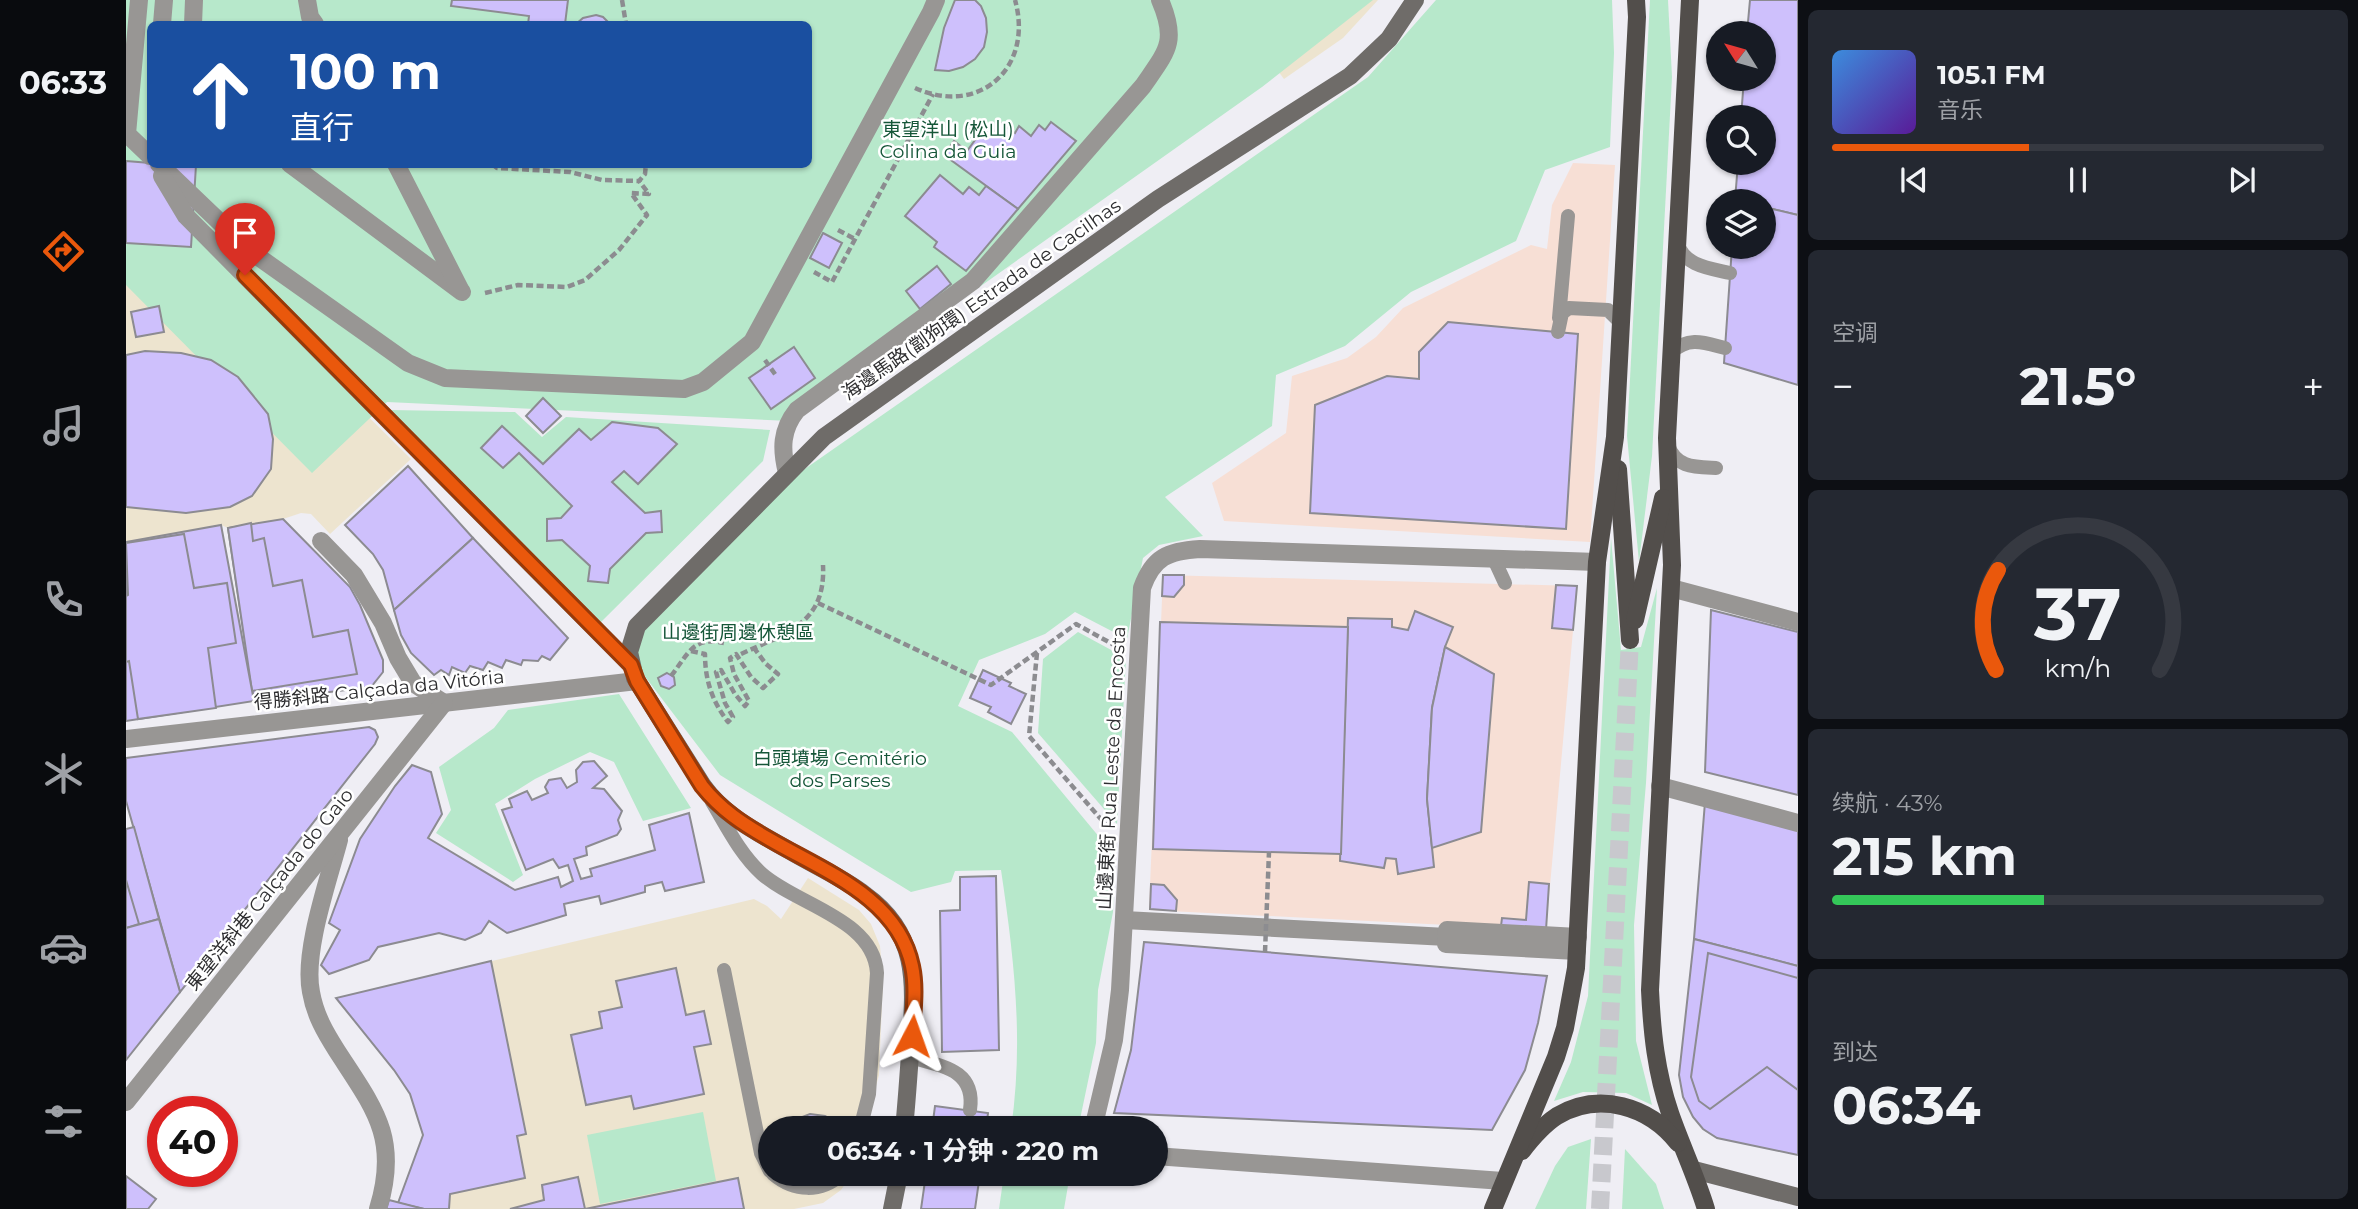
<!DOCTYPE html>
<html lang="zh">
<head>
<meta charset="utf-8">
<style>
  :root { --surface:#171b24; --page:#242831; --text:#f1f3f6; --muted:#9ea1a6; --line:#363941; --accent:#ea580c }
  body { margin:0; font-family:Montserrat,"Noto Sans SC",sans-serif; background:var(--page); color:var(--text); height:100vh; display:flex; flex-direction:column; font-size:26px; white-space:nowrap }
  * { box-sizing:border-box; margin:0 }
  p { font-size:23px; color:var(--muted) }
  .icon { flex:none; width:38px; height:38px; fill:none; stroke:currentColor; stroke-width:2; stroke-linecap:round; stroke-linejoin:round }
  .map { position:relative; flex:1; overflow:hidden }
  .details { display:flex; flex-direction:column; gap:10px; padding:10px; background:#0d0f14; width:560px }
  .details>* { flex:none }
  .top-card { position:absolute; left:21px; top:21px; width:665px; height:147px; border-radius:10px; box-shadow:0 2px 5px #0004; background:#1a4fa0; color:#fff; overflow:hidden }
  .needle { width:46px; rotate:307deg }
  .tools { position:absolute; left:1580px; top:21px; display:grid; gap:14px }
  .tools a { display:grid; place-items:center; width:70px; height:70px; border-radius:50%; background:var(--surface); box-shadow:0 2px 5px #0004; font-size:35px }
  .speed { position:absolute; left:21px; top:1096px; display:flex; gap:14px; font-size:35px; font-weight:700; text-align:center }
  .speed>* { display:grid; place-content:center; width:91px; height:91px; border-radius:50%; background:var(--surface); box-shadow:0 2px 5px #0004; line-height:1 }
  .speed .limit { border:10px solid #d22; background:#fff; color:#111 }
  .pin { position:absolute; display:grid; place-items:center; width:60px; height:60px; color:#fff; margin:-72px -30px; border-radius:50% 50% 50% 0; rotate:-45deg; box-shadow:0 0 7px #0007 }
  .pin .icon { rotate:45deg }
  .me { position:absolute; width:77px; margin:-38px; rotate:4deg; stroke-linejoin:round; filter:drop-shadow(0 0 5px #0008) }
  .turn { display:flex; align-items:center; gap:24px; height:147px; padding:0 28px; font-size:32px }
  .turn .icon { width:91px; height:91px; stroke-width:2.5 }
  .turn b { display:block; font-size:49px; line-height:60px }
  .big { font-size:52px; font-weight:700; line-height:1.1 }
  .details .widget { flex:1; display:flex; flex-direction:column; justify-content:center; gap:10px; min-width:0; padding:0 24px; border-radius:10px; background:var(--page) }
  .details .dial { align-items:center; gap:0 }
  .dial svg { height:182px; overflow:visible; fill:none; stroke:var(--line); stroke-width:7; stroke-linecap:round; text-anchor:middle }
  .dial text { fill:var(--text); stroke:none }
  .song { display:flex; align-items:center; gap:21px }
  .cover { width:84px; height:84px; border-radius:10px; background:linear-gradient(135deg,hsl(210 70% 55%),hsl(270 70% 35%)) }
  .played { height:7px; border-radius:4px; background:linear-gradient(90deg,var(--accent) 40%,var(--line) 40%) }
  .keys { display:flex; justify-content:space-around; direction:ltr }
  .heat { display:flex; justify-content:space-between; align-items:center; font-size:38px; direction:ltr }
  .charge { height:10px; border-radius:5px; background:linear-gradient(90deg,#34c759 43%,var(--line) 0) }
  .trip { position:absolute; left:632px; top:1116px; width:410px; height:70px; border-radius:35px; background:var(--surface); box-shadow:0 2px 5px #0004; font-weight:700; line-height:70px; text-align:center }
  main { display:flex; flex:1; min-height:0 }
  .menu { display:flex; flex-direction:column; width:126px; justify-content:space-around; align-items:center; background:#090b0e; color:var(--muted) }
  .menu .icon { width:49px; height:49px }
  .menu .current { color:var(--accent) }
  .menu b { font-size:32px; color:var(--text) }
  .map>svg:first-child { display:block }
</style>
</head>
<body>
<main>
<nav class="menu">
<b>06:33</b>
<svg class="icon current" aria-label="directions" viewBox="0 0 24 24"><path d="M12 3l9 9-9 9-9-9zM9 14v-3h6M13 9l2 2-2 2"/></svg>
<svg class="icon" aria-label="music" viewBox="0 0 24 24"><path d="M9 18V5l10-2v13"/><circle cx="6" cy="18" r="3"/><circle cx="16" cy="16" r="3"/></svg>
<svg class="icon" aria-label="phone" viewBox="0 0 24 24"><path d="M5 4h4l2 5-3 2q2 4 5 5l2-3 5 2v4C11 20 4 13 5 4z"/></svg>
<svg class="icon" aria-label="climate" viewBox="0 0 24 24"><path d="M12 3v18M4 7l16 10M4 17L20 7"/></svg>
<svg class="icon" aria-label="car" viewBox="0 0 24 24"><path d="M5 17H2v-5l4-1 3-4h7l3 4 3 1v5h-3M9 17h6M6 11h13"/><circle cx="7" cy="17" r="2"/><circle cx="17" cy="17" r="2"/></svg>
<svg class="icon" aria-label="filters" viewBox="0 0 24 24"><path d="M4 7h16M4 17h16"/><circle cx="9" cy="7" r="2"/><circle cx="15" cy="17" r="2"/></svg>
</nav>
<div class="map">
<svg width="1672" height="1209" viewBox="0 0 1672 1209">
  <rect width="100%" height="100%" fill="#efeef4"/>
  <g fill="#f7dfd5">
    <polygon points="1447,163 1489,165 1464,542 1098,521 1086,483 1160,433 1166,376 1221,358 1250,337 1277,308 1405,245 1421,249 1426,205"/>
    <polygon points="1037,575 1451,586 1420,930 1023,910"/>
  </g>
  <g fill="#ede4cf">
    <polygon points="1099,0 1252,0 1217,38 1158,79"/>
    <polygon points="0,251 78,254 285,459 204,534 185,514 175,513 157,519 102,528 95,525 0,542"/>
    <polygon points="682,878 733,910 745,924 754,946 757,979 753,1075 738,1129 644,1129 644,1174 726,1174 715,1190 697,1203 668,1209 298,1209 297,1135 284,1094 268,1070 210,998 628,899 641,906 655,919"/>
  </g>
  <g fill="#b7e8cb" fill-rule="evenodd">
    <path d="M 0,0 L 1247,0 L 1136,87 L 664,421 L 261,402 L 186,473 L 0,285 ZM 24,24 L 682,24 L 682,164 L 24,164 Z"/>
    <path d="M 1310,0 L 1486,0 L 1488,53 L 1484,147 L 1419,170 L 1390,241 L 1285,292 L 1219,346 L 1150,375 L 1146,426 L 1039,497 L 1077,536 L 1033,545 L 1017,558 L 1001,639 L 949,612 L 919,634 L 853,660 L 832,706 L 886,732 L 989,856 L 987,912 L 972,990 L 970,1043 L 952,1129 L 885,1129 C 898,1040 888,958 875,870 L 829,871 L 825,882 L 785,892 L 594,775 L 511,666 L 511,642 L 521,624 L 673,473 L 1242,77 Z"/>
    <polygon points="1524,0 1542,0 1546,77 1526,456 1513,562 1501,436"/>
    <polygon points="263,410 389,412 416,437 440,417 644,430 637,461 475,622"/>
    <polygon points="1485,538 1495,650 1515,647 1531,588 1520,783 1508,925 1510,1041 1526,1105 1500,1093 1457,1092 1428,1101 1445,1062 1462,996"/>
    <polygon points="952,632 1000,658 991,824 912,733 917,659"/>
    <polygon points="493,694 565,808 517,821 488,762 464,752 409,779 369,804 397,875 387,882 310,833 325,810 313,767 368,728 382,710"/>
    <polygon points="577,1112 590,1181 474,1204 461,1135"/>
    <polygon points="1465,1139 1460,1209 1409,1209 1429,1166 1442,1147"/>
    <polygon points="1499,1149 1530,1184 1538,1209 1496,1209"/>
    <polygon points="878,1174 944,1174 938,1209 873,1209"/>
  </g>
  <g fill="#cec0fc" stroke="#8c8b91" stroke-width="2">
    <polygon points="326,0 442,0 439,24 402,24 403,16 325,6"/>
    <polygon points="829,0 849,0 855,6 860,18 861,32 858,47 849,59 837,67 823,71 809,70 818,28"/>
    <polygon points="1624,0 1672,0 1672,215 1638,207 1638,201 1609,200 1612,163 1638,163 1638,117 1615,117 1618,79 1638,79 1638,33 1621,33"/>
    <polygon points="470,15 477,17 484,24 450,24 457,18"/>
    <polygon points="925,122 950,141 892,209 818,155 828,141 841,151 860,125 870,132 875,123 889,133 893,126 905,136 913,125 919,130"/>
    <polygon points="0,161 24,163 24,164 70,165 65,247 0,243"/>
    <polygon points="814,175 837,194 843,187 853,195 860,186 892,209 840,271 808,247 811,242 779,216"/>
    <polygon points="1638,207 1672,215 1672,385 1598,363 1606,247 1638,247"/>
    <polygon points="697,233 716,243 703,268 684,258"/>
    <polygon points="811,266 825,284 794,309 780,291"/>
    <polygon points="33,306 38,332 10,337 5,312"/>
    <polygon points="1322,322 1452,334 1440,529 1184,513 1189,405 1261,376 1293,379 1293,352"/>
    <polygon points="668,347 689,378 645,409 623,378"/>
    <polygon points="19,351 55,353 85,360 112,377 142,414 147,439 145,469 126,496 104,507 60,513 0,507 0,355"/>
    <polygon points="417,398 435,416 417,433 400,416"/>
    <polygon points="486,422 532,428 551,444 512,484 498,471 486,482 519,513 535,511 536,532 520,533 484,569 482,583 462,581 464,566 436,540 421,541 421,519 435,518 446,506 393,453 377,468 355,448 376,426 417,464 453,429 465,440"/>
    <polygon points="282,466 347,538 268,610 257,570 247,554 219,525"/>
    <polygon points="157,519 224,587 234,605 257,660 257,672 245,687 128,701 102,528"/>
    <polygon points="125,523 127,541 138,538 147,586 176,580 187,637 222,630 231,674 126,691 102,528"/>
    <polygon points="95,525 128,701 0,721 0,542"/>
    <polygon points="58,534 68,588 101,583 110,643 82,648 90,708 12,719 3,661 0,662 0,596 2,595 0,543"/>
    <polygon points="347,538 442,638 424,660 416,656 412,661 397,660 395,665 380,660 376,668 362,662 357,670 344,666 339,673 326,667 323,675 315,670 308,675 285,653 275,635 268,610"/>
    <polygon points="1037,575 1058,575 1058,585 1048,597 1036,596"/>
    <polygon points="1430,585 1451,586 1447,630 1426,628"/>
    <polygon points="1585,610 1672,632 1672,795 1579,772"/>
    <polygon points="1289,611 1327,627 1319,647 1306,708 1301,799 1308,867 1272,874 1270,859 1260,858 1258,868 1214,861 1222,618 1266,619 1266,627 1282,630"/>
    <polygon points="1034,622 1222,627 1215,854 1027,849"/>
    <polygon points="1319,647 1368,674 1355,832 1306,848 1301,799 1306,708"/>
    <polygon points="857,670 885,683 883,686 900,694 885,724 862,712 865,707 844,698"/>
    <polygon points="541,673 548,677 549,685 543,689 535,686 532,678"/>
    <polygon points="243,727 249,730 252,737 249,744 54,992 0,801 0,758"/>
    <polygon points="468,761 481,776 467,788 478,789 496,811 492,820 495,829 491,835 460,847 461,855 448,859 455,879 466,876 464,869 529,850 523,825 563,813 578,882 539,891 536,882 519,886 519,892 475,904 473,896 438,904 440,915 381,933 363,921 355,933 339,940 313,933 252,947 243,960 203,974 195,965 214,930 203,923 234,839 269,786 286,765 305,772 316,814 302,838 389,890 432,877 435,887 447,881 442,865 433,868 427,859 400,870 376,810 386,807 383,799 401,791 406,800 422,793 419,787 423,780 435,778 441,788 451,782 450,770 457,762"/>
    <polygon points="1579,802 1672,826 1672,966 1568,939"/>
    <polygon points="8,827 33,919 0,928 0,829"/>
    <polygon points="870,876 873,1050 816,1052 814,911 834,910 834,877"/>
    <polygon points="0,880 13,924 0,928"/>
    <polygon points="1403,882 1423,884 1420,930 1375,926 1376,918 1400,920"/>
    <polygon points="1025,884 1038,885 1051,900 1050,911 1024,909"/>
    <polygon points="33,919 54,992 0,1060 0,928"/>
    <polygon points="1568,939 1672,966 1672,1155 1591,1138 1577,1129 1567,1117 1557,1097 1553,1075"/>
    <polygon points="1018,942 1139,952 1421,976 1412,1023 1399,1070 1366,1130 988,1113 1005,1050"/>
    <polygon points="1582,953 1672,978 1672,1090 1641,1067 1584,1109 1573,1101 1565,1077"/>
    <polygon points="365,961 400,1134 391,1136 399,1178 324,1194 323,1209 298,1209 272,1203 297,1135 284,1094 268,1070 210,998"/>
    <polygon points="550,968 560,1015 578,1011 585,1044 568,1047 578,1094 508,1109 505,1096 460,1105 445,1035 476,1028 473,1012 496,1007 490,981"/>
    <polygon points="809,1106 862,1113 860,1129 806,1129"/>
    <polygon points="684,1114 699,1116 706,1120 712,1129 666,1129 676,1117"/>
    <polygon points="800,1174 854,1174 849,1209 795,1209"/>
    <polygon points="0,1176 30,1199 22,1209 0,1209"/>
    <polygon points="452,1177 459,1209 384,1209 418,1200 416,1185"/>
    <polygon points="612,1178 618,1209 459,1209"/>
    <polygon points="263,1200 298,1209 260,1209"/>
  </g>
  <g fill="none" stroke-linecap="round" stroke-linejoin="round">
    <polyline stroke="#c8c8cd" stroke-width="18" stroke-dasharray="18 9" stroke-linecap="butt" points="1474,1209 1504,640"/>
    <g stroke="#8c8c90" stroke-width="4.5" stroke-dasharray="7 3.5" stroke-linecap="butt">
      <polyline points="496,0 500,24"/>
      <path d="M 789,88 C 854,117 908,67 889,0"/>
      <polyline points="366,164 371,168 444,172 476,180 513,181 519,174 520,164"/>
      <polyline points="712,230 729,239"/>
      <polyline points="688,272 706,282 807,94"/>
      <polyline points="359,293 392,285 441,287 459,280 493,250 521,215 505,193 523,194 513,181"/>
      <polyline points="639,360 651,377"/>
      <polyline points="692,603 865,685 950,624 990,646"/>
      <path d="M 565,651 L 579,654 C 579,680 586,701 602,722 L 607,717 L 599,703 L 590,672 L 595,670 L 609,694 L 619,706 L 623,701 L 608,674 L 604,658 L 610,654 L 625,677 L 637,688 L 652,674 L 640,664 L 628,648"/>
      <polyline points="911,653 903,736 980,825"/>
      <path d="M 615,654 C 660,633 700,624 697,565"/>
      <path d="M 545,676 C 563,653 567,636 598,643"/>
    </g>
    <g stroke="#989694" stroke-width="14">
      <path d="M 1551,243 C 1559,266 1582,268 1604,273"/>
      <polyline points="1433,318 1442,216"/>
      <polyline points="1432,332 1436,313 1443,308 1482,310 1495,323"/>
      <path d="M 1546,352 C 1563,336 1579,343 1599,348"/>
      <path d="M 1542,445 C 1550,468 1569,467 1590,468"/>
      <polyline points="1367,557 1379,583"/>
      <path d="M 586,802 C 601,827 614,854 636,874 C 671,905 748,919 751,973 L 743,1094 L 734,1129"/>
      <polyline points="598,970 635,1153 644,1171"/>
      <path d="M 784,1057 C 815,1066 850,1069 844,1110"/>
      <path d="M 647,1174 C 668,1192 695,1193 716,1174"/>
    </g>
    <g stroke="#989694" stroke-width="18">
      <polyline points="13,0 1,134 24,156"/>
      <polyline points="181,0 184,17 189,24"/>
      <polyline points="36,24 38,0"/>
      <polyline points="67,24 68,0"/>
      <polyline points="33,164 124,251 282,363 319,378 558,389 577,382 626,342 805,12 810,0"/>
      <polyline points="164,164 336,292"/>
      <polyline points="270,164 334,289"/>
      <polyline points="36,176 60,216 505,665"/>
      <path d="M 661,473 C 655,449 655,430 671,410 L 847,281 L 1017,86 C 1041,51 1052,42 1034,0"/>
      <polyline points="195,541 228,575 257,623 272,658 287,683 318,703"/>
      <polyline points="1545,588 1672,622"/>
      <polyline points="0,739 511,681"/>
      <polyline points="1534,786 1672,823"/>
      <path d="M 213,840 C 202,882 177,952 185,992 C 189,1015 199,1032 211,1051 C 248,1108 274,1138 252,1209"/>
      <polyline points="998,920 1321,937"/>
      <polyline points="1451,951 1320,944 1321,930 1452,937"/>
      <polyline points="0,1102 318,703"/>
      <path d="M 967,1129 L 988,1040 L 994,990 L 1016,588 C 1027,557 1042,551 1074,549 L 1471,562"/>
      <polyline points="1029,1156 1377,1181"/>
    </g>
    <g stroke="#6f6c69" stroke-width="18">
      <path d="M 778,1129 C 781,1099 783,1069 785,1039 C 789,981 792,933 739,895 C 717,878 690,866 666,852 C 633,833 599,817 577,786 L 509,678 L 503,652 L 511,626 L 698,437 L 1032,199 L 1224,76 L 1263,39 L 1289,0"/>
      <polyline points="1568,1170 1672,1197"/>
      <polyline points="766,1209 773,1174"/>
    </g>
    <g stroke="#524e4b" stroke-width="18">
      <path d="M 1564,0 L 1541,438 L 1546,565 L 1524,990 C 1526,1032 1530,1072 1544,1113 C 1555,1145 1570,1176 1580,1209"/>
      <polyline points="1492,469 1504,640"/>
      <polyline points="1509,620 1537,498"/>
      <path d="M 1396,1151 C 1406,1138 1417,1125 1431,1116 C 1473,1091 1523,1106 1552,1143"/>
      <polyline points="1367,1209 1430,1057 1439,1028 1450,968 1471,562 1489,437 1511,17 1510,0"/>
    </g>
    <polyline stroke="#8c8c90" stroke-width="4.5" stroke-dasharray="7 3.5" stroke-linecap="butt" points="1139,952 1143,852"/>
  </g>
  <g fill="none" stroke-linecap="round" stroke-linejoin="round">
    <defs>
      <path id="route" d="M 119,275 L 505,665 L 511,681 L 576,786 C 595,810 617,824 643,839 C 698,871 772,898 786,966 C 791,989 787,1013 786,1036"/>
    </defs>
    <use href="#route" stroke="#983908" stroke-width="18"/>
    <use href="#route" stroke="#ea580c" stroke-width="12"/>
  </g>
  <g text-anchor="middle" stroke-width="5" stroke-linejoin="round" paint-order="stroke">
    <g font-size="19" fill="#155638" stroke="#fff">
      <text x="822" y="136">東望洋山 (松山)<tspan x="822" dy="22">Colina da Guia</tspan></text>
      <text x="612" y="639">山邊街周邊休憩區</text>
      <text x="714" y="765">白頭墳場 Cemitério<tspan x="714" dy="22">dos Parses</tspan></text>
    </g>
    <g font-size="19" fill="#2e2e30" stroke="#fff">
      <text transform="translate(855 299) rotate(-35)" y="7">海邊馬路(劏狗環) Estrada de Cacilhas</text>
      <text transform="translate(253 689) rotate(-6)" y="7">得勝斜路 Calçada da Vitória</text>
      <text transform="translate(985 768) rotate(-87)" y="7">山邊東街 Rua Leste da Encosta</text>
      <text transform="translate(143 889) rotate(-51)" y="7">東望洋斜巷 Calçada do Gaio</text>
    </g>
  </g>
</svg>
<div class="tools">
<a><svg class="needle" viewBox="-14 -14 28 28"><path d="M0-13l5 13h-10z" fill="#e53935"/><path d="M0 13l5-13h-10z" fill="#9ea1a6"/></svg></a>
<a><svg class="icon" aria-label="search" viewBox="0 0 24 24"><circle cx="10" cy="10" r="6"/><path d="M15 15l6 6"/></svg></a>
<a><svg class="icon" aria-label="layers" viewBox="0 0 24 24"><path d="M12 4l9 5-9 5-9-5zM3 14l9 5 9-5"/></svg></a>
</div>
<div class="speed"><div class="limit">40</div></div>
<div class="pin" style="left:119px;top:275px;background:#d93025"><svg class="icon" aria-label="arrive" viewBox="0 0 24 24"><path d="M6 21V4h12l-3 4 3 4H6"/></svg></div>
<svg class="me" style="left:786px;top:1036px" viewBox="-20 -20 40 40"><path d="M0-17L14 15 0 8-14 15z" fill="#ea580c" stroke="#fff" stroke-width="4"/></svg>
<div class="trip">06:34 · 1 分钟 · 220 m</div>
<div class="top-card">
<div class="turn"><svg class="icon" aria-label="ahead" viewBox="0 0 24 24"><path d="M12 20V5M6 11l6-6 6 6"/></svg><div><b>100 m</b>直行</div></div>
</div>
</div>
<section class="details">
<div class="widget">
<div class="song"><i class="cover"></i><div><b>105.1 FM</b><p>音乐</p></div></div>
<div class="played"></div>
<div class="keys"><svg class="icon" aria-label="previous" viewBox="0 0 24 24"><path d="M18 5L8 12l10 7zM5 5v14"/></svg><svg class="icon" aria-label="pause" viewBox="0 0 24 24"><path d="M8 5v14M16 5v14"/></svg><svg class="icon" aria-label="next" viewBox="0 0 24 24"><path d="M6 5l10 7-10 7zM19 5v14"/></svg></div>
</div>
<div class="widget"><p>空调</p>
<div class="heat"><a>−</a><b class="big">21.5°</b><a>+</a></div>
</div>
<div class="widget dial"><svg viewBox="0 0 100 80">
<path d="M14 69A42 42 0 1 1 86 69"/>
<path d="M14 69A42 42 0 0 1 15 25" stroke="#ea580c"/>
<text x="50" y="56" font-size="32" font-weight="700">37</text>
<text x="50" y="72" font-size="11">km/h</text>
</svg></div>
<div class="widget"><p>续航 · 43%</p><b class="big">215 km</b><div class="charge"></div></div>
<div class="widget"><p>到达</p><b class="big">06:34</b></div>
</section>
</main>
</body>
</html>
